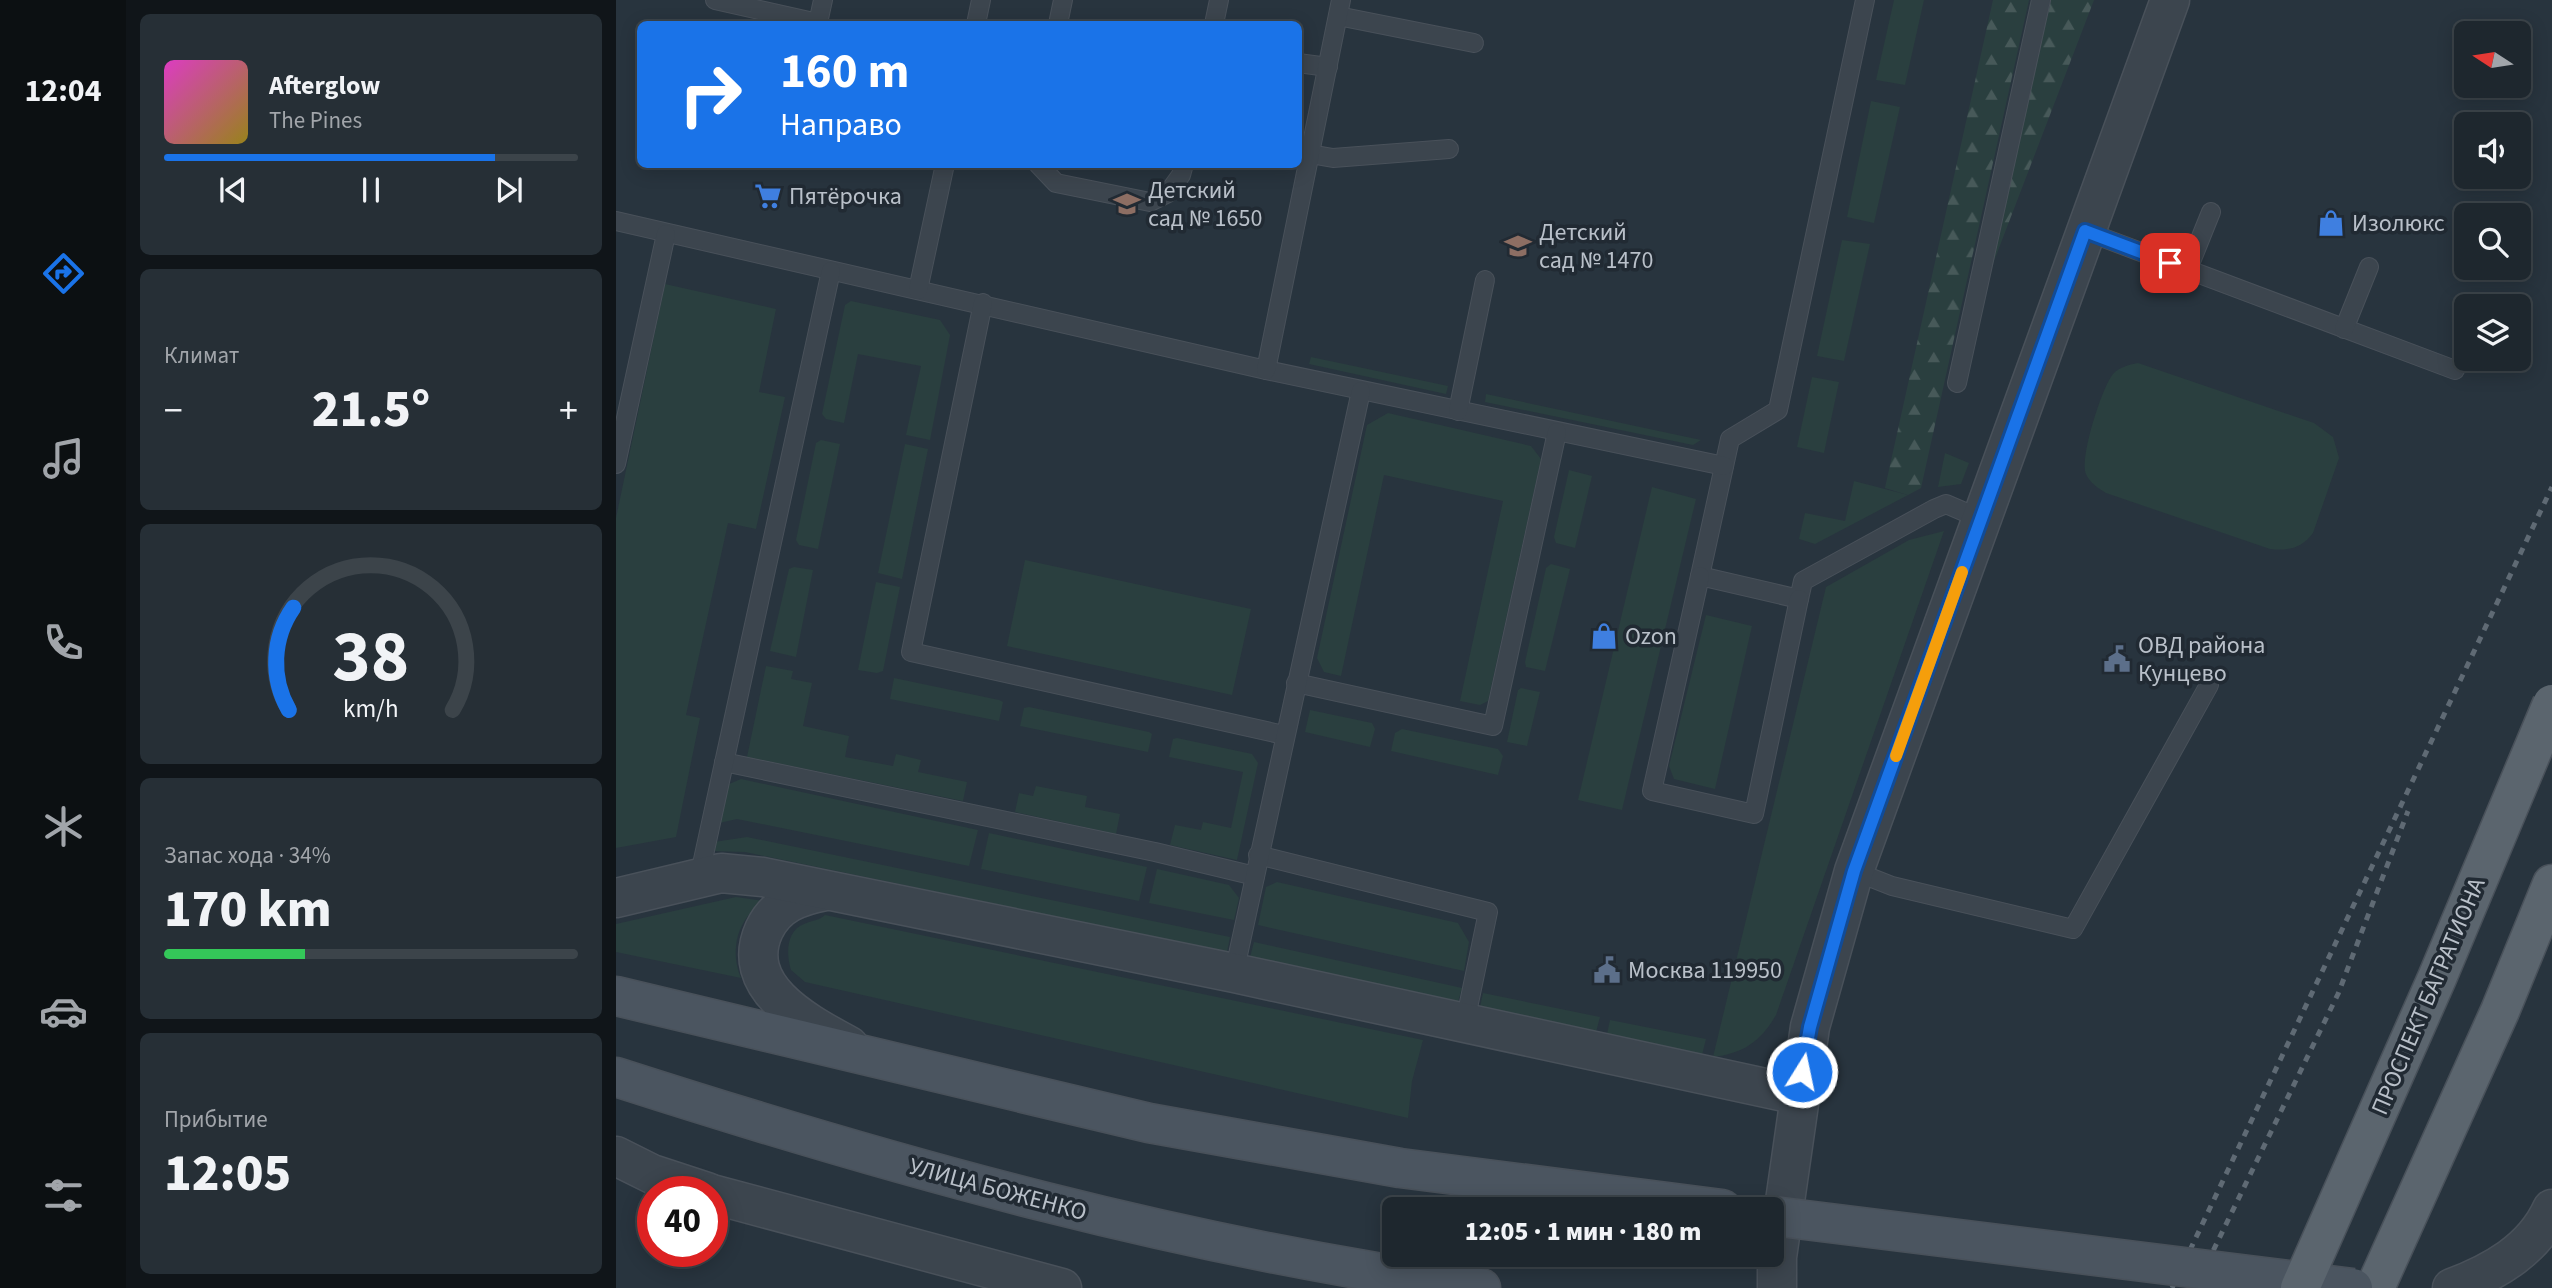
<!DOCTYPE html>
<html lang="ru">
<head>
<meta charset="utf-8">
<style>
  :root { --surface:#1e272e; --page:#262f36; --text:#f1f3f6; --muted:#a1a5aa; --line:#3c444a; --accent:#1a73e8 }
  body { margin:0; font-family:"Source Sans 3",sans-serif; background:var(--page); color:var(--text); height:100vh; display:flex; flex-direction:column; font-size:26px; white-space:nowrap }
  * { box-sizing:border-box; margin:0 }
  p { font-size:23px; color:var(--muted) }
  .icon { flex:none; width:38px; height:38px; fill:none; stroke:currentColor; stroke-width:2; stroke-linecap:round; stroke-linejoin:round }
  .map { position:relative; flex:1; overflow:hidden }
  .details { display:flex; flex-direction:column; gap:14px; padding:14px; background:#101519; width:490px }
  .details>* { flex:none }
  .banner { position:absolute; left:21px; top:21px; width:665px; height:147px; border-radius:10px; box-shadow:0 4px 18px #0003,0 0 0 2px var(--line); background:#1a73e8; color:#fff; overflow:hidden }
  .needle { width:46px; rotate:282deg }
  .controls { position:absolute; left:1838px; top:21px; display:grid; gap:14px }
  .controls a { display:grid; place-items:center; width:77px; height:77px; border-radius:10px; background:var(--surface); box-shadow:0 4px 18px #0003,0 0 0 2px var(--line); font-size:35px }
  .speed { position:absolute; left:21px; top:1176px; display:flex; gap:14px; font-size:35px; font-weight:700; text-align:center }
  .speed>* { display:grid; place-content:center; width:91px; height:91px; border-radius:50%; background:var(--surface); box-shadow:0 4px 18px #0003,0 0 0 2px var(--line); line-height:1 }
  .speed .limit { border:10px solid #d22; background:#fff; color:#111 }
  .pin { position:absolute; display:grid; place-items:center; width:60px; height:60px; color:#fff; margin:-30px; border-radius:14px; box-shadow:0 4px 10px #0006 }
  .me { position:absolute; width:77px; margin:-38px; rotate:10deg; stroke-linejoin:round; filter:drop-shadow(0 0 5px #0008) }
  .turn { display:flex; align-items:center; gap:24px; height:147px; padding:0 28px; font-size:32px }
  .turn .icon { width:91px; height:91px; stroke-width:2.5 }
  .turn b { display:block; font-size:49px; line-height:60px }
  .big { font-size:52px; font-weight:800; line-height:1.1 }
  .details .widget { flex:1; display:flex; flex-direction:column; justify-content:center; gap:10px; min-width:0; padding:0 24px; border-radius:10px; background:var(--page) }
  .details .dial { align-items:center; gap:0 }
  .dial svg { height:182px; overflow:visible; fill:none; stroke:var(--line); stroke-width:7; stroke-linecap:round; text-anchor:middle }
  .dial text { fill:var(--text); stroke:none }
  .song { display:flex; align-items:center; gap:21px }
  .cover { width:84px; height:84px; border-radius:10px; background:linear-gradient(135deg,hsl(310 70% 55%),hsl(50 70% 35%)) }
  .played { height:7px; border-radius:4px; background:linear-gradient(90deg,var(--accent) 80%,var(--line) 80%) }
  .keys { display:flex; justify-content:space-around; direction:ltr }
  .heat { display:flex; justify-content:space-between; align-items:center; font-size:38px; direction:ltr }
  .charge { height:10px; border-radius:5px; background:linear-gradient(90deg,#34c759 34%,var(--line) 0) }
  .trip { position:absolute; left:766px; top:1197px; width:402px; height:70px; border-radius:10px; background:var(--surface); box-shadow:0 4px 18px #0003,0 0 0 2px var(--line); font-weight:800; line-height:70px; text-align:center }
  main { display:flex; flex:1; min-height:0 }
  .menu { display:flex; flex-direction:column; width:126px; justify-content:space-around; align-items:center; background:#0c1012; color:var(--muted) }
  .menu .icon { width:49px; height:49px }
  .menu .active { color:var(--accent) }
  .menu b { font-size:32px; color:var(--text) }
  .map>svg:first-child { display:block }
</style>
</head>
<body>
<main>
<nav class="menu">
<b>12:04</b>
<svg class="icon active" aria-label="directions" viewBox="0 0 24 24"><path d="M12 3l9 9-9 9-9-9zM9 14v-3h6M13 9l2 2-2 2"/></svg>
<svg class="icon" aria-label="music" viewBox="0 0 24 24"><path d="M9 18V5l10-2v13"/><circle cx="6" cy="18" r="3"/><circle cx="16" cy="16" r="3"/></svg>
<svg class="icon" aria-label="phone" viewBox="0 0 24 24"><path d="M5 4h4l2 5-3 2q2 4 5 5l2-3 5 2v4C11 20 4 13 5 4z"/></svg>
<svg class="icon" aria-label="climate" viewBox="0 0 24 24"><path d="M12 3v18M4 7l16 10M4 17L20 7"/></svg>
<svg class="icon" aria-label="car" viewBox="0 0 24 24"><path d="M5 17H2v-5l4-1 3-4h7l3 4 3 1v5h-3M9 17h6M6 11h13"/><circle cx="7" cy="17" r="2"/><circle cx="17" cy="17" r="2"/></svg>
<svg class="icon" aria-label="filters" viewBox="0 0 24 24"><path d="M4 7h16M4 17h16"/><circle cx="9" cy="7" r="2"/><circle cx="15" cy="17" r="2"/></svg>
</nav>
<section class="details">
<div class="widget">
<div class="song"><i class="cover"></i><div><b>Afterglow</b><p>The Pines</p></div></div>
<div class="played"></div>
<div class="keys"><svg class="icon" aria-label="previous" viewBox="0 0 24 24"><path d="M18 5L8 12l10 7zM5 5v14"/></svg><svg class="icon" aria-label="pause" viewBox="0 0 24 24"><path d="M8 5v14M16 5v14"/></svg><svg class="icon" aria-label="next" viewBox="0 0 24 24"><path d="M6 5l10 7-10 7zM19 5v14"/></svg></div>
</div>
<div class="widget"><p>Климат</p>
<div class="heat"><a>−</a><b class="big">21.5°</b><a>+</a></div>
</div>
<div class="widget dial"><svg viewBox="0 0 100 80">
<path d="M14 69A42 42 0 1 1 86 69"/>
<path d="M14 69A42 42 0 0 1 16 24" stroke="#1a73e8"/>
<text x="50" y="56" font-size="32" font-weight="700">38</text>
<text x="50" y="72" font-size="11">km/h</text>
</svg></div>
<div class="widget"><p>Запас хода · 34%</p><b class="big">170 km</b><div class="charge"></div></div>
<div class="widget"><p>Прибытие</p><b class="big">12:05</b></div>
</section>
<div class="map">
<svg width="1936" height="1288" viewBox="0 0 1936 1288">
  <defs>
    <pattern id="forest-firs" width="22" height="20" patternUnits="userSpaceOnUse" patternTransform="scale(1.75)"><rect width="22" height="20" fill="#2a3f3f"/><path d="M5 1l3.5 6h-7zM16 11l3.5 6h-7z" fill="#475959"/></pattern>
  </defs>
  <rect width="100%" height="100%" fill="#28343e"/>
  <g fill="#2a3f3f">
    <polygon points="1278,0 1308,0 1289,85 1260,80"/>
    <polygon points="1255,101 1284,107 1258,223 1231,217"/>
    <polygon points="1226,240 1254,244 1228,361 1201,356"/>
    <polygon points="49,284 160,309 143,392 169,397 140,529 112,523 70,715 84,718 60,837 0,848 0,518"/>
    <polygon points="235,301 324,320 334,335 314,440 290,435 305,366 242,354 228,423 210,419 206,414 229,305"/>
    <polygon points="695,357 832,386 830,394 693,364"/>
    <path d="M 1522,363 L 1698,423 L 1717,437 L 1723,458 L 1697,533 C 1686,548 1673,551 1654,549 L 1490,493 C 1482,488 1474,483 1470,474 C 1463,459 1486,387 1497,374 C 1504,367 1512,365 1522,363 Z"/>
    <polygon points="1196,377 1223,382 1208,453 1181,447"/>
    <polygon points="870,394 1085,440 1077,445 869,402"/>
    <polygon points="772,413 915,446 925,459 872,701 864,705 844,701 887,501 768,475 725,676 708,672 701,658 751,425"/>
    <polygon points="205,440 224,444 202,549 183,545 180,540 200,443"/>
    <polygon points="289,444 312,449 286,579 262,573"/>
    <polygon points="1329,453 1353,463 1345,484 1322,487"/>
    <polygon points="953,470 976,476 959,548 940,543 938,537"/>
    <polygon points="1238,481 1292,495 1199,544 1183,539 1189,513 1229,521"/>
    <polygon points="1036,487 1080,499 1006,810 962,800"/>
    <path d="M 1328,531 L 1160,1015 C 1144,1042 1128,1053 1097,1057 L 1210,587 L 1293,540 Z"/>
    <polygon points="409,560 635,609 616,695 391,646"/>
    <polygon points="935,564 954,569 929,671 910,667 909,662 930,568"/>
    <polygon points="178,567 197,570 180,657 154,651 173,569"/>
    <polygon points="260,582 284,587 267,671 261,673 242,670"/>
    <polygon points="1090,615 1136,626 1099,789 1058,779 1053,766"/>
    <polygon points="150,666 177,671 175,679 196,683 187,726 233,736 229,757 277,766 280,754 305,760 302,772 351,782 347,801 131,757"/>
    <polygon points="278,678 383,700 387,702 383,721 274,699"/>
    <polygon points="905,688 924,692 911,746 891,742 902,690"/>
    <polygon points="413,707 533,732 536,734 532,752 404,726 408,708"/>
    <polygon points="694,710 756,723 759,729 754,747 689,732"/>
    <polygon points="786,729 882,749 887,756 882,775 775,751 779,733"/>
    <polygon points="561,738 636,754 642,763 621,860 554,845 559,825 585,830 587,822 615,828 627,772 553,757 557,739"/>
    <polygon points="125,779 362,830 353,866 121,819 103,823 111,785"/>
    <polygon points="420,786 471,796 469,807 504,814 500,834 399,812 403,793 417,796"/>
    <polygon points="373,833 531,867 523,901 365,869"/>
    <polygon points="131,837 614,937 611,952 129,852 96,851 98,842"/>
    <polygon points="541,869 613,885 623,898 618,920 533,903"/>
    <polygon points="661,882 842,923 853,942 848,971 642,925 650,887"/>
    <path d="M 120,897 L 148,901 C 122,918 113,949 125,978 L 0,952 L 0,924 Z"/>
    <path d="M 209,915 L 807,1040 L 796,1081 L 792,1118 L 189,982 L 175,970 C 170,954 170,931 188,924 C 197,920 202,921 209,915 Z"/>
    <polygon points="638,942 846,988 842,1002 634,957"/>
    <polygon points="867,993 984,1017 980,1032 864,1007"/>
    <polygon points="994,1020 1090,1039 1086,1055 991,1034"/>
  </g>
  <g fill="url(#forest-firs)">
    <polygon points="1377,0 1413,0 1305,488 1292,495 1269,488"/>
    <polygon points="1435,0 1478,0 1373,274"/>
  </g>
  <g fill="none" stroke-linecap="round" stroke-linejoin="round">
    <defs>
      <g id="service">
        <polyline points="99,0 202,23 207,0"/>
        <polyline points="1249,0 1162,410 1114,439 1084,576 1183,599 1187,581 1318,509 1330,504 1365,519"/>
        <polyline points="722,16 858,43"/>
        <polyline points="360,24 365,0"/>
        <polyline points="442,24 447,0"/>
        <polyline points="598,24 603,0"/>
        <polyline points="682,63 712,67"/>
        <polyline points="694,154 717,158 833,149"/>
        <polyline points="422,164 440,183 534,202 552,193 565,175 568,164"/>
        <polyline points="0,221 650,370 1108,466"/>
        <polyline points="1469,231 1839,370"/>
        <polyline points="1572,269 1595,212"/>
        <polyline points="302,290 329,164"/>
        <polyline points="367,303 295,652 668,735"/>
        <polyline points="1728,329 1753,267"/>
        <polyline points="650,370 725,0"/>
        <polyline points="1341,383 1425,0"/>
        <polyline points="842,411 869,280"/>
        <polyline points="0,464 50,234"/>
        <polyline points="1084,576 1036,791 1138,814 1183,599"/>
        <polyline points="680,683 877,726 941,432"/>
        <polyline points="108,762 539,852 639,876"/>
        <polyline points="642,855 872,912 849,1022"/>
        <polyline points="1238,871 1276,886 1457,929 1593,685"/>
        <polyline points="83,878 215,271"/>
        <polyline points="618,973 745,391"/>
      </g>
      <g id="tertiary">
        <path d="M 209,891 C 183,896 160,904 148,930 C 122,988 191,1023 233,1046"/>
        <polyline points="0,898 105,873 147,877 618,973 1182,1095"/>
        <polyline points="0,1156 36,1174 91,1192"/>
        <polyline points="96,1194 446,1288"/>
        <polyline points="1161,1288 1161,1257 1194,1027 1238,871 1554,0"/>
        <path d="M 1836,1288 C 1876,1273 1917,1251 1936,1209"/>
      </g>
      <g id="secondary">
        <polyline points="0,996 533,1123 784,1168 1106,1209"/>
        <path d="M 0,1077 C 283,1168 570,1248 865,1288"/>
      </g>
      <polyline id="primary" points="1759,1288 1884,1011 1936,884"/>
    </defs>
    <use href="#service" stroke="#49515a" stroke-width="20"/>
    <use href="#tertiary" stroke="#49515a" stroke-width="41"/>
    <use href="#secondary" stroke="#49515a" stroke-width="41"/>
    <use href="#primary" stroke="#49515a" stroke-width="41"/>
    <use href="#service" stroke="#3c454e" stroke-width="18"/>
    <use href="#tertiary" stroke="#3c454e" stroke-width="38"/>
    <use href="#secondary" stroke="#4b5560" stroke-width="38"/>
    <use href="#primary" stroke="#5b656e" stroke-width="38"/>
    <g stroke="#5f6a74" stroke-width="5" stroke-dasharray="7 7" stroke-linecap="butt">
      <polyline points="1556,1288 1936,487"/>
      <polyline points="1579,1288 1722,994 1792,811"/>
    </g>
    <defs>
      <polyline id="secondary-bridge" points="1157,1216 1737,1288"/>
      <polyline id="primary-bridge" points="1684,1288 1821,978 1936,704"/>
    </defs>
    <use href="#secondary-bridge" stroke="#49515a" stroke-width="41" stroke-linecap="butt"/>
    <use href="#primary-bridge" stroke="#49515a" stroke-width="41" stroke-linecap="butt"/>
    <use href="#secondary-bridge" stroke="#4b5560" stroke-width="38"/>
    <use href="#primary-bridge" stroke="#5b656e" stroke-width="38"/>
  </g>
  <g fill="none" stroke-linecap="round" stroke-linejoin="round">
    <defs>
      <polyline id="route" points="1186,1072 1194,1027 1238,871 1469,231 1554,263"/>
    </defs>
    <use href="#route" stroke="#114b97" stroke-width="18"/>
    <use href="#route" stroke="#1a73e8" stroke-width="12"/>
    <polyline stroke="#f59e0b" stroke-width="12" points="1280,756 1346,572"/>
  </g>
  <defs>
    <symbol id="supermarket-bare" viewBox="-9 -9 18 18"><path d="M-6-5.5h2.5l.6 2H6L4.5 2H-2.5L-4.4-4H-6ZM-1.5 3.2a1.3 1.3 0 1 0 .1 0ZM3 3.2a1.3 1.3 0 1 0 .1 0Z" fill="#3f7fe0" stroke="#212a33" stroke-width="2.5" paint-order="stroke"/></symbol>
    <symbol id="school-bare" viewBox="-9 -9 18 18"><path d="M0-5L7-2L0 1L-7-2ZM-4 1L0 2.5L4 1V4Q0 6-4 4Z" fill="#8d6e63" stroke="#212a33" stroke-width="2.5" paint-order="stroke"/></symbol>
    <symbol id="shop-bare" viewBox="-9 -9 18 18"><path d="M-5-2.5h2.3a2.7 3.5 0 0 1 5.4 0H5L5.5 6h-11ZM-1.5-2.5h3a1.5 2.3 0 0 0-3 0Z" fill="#3f7fe0" stroke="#212a33" stroke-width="2.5" paint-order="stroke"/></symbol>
    <symbol id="civic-bare" viewBox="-9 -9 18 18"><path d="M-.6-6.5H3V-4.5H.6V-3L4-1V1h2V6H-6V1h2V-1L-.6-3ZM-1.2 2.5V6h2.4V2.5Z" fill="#5c6f8a" stroke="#212a33" stroke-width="2.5" paint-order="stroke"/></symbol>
  </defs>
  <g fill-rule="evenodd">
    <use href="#supermarket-bare" x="133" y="177" width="38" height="38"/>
    <use href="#school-bare" x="492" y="185" width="38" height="38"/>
    <use href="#shop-bare" x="1696" y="204" width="38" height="38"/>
    <use href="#school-bare" x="883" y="227" width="38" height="38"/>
    <use href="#shop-bare" x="969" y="617" width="38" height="38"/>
    <use href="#civic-bare" x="1482" y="640" width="38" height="38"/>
    <use href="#civic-bare" x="972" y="951" width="38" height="38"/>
  </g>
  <g text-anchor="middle" stroke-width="7" stroke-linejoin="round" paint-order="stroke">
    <g font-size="24" fill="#b9c0c9" stroke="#212a33" text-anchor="start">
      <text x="532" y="198">Детский<tspan x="532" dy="28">сад № 1650</tspan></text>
      <text x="173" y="204">Пятёрочка</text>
      <text x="1736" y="231">Изолюкс</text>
      <text x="923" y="240">Детский<tspan x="923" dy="28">сад № 1470</tspan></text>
      <text x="1009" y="644">Ozon</text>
      <text x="1522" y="653">ОВД района<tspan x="1522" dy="28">Кунцево</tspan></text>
      <text x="1012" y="978">Москва 119950</text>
    </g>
    <g font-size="24" fill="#b9c0c9" stroke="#212a33">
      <text transform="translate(1812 996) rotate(-67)" y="8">ПРОСПЕКТ БАГРАТИОНА</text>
      <text transform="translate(382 1189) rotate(15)" y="8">УЛИЦА БОЖЕНКО</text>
    </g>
  </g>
</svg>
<div class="controls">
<a><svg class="needle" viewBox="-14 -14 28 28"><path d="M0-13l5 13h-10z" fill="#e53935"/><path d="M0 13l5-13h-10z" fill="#a1a5aa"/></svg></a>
<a><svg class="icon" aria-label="sound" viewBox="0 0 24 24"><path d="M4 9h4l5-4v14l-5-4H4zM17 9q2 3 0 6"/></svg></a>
<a><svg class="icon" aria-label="search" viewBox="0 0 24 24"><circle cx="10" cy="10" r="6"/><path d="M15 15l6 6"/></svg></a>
<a><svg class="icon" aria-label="layers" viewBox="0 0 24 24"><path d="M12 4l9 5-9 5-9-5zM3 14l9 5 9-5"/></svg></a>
</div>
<div class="speed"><div class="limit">40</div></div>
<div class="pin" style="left:1554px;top:263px;background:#d93025"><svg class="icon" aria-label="arrive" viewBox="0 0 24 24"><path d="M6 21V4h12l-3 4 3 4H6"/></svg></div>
<svg class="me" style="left:1186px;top:1072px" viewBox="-20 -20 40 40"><circle r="17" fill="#1a73e8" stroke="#fff" stroke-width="3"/><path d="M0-11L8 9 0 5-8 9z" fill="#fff"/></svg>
<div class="trip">12:05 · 1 мин · 180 m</div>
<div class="banner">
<div class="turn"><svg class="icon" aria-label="right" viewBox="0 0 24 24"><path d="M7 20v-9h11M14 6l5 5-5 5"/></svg><div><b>160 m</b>Направо</div></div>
</div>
</div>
</main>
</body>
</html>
